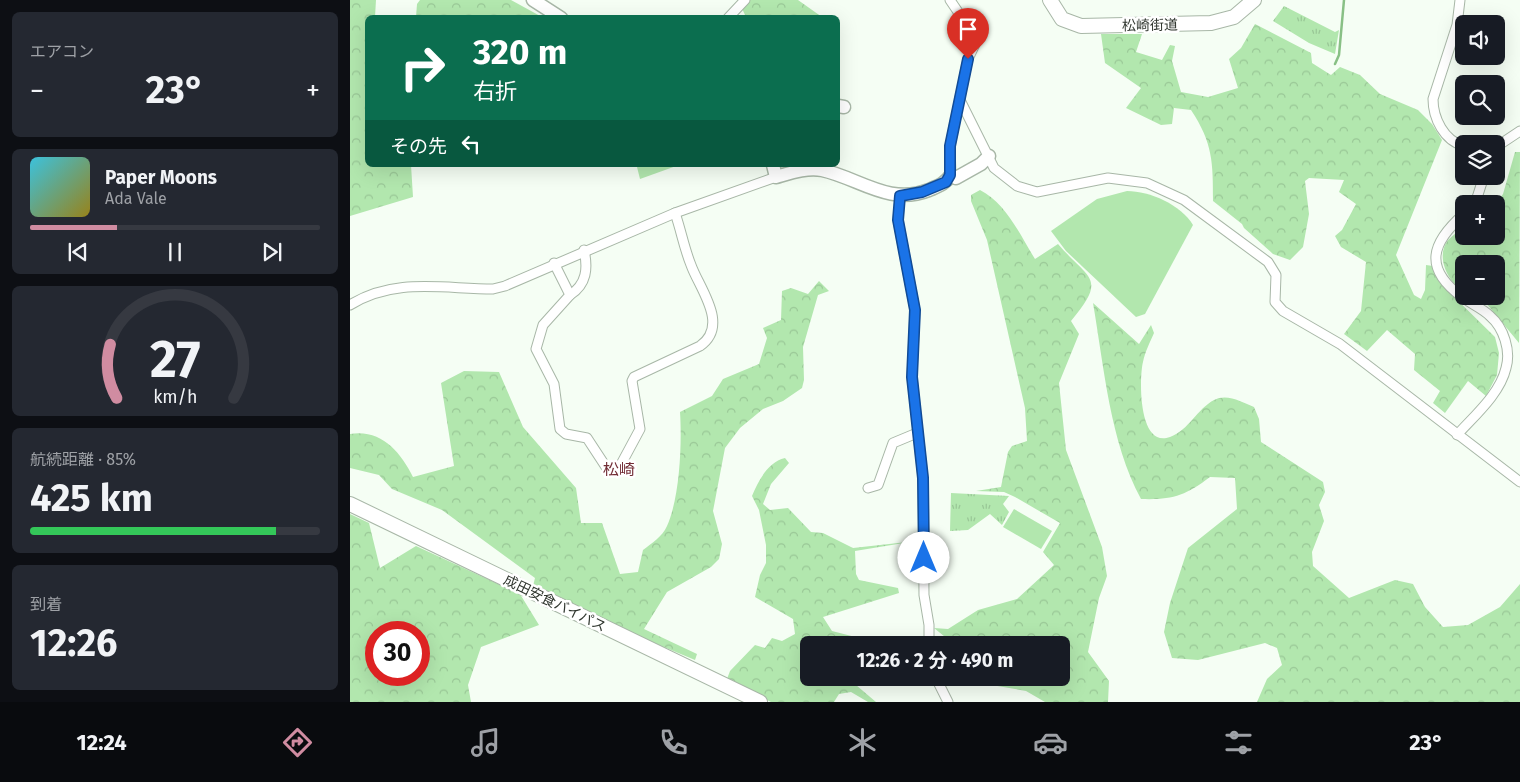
<!DOCTYPE html>
<html lang="ja">
<head>
<meta charset="utf-8">
<style>
  :root { --surface:#171b24; --page:#242831; --text:#f1f3f6; --muted:#9ea1a6; --line:#363941; --accent:#d08ca1 }
  body { margin:0; font-family:"Fira Sans","Noto Sans JP",sans-serif; background:var(--page); color:var(--text); height:100vh; display:flex; flex-direction:column; font-size:19px; white-space:nowrap }
  * { box-sizing:border-box; margin:0 }
  p { font-size:16px; color:var(--muted) }
  .icon { flex:none; width:28px; height:28px; fill:none; stroke:currentColor; stroke-width:2; stroke-linecap:round; stroke-linejoin:round }
  .map { position:relative; flex:1; overflow:hidden }
  .sheet { display:flex; flex-direction:column; gap:12px; padding:12px; background:#0d0f14; width:350px }
  .sheet>* { flex:none }
  .guide { position:absolute; left:15px; top:15px; width:475px; height:152px; border-radius:8px; box-shadow:0 5px 20px #0002; background:#0b6e4f; color:#fff; overflow:hidden }
  .tools { position:absolute; left:1105px; top:15px; display:grid; gap:10px }
  .tools a { display:grid; place-items:center; width:50px; height:50px; border-radius:8px; background:var(--surface); box-shadow:0 5px 20px #0002; font-size:25px }
  .speed { position:absolute; left:15px; top:621px; display:flex; gap:10px; font-size:25px; font-weight:700; text-align:center }
  .speed>* { display:grid; place-content:center; width:65px; height:65px; border-radius:50%; background:var(--surface); box-shadow:0 5px 20px #0002; line-height:1 }
  .speed .limit { border:8px solid #d22; background:#fff; color:#111 }
  .pin { position:absolute; display:grid; place-items:center; width:42px; height:42px; color:#fff; margin:-51px -21px; border-radius:50% 50% 50% 0; rotate:-45deg; box-shadow:0 0 5px #0007 }
  .pin .icon { rotate:45deg }
  .me { position:absolute; width:55px; margin:-28px; rotate:0deg; stroke-linejoin:round; filter:drop-shadow(0 0 4px #0008) }
  .turn { display:flex; align-items:center; gap:18px; height:105px; padding:0 25px; font-size:22px }
  .turn .icon { width:65px; height:65px; stroke-width:2.5 }
  .turn b { display:block; font-size:35px; line-height:42px }
  .then { display:flex; align-items:center; height:48px; padding:0 25px; background:#0003; gap:10px; font-size:19px }
  .big { font-size:38px; font-weight:700; line-height:1.1 }
  .sheet .widget { flex:1; display:flex; flex-direction:column; justify-content:center; gap:8px; min-width:0; padding:0 18px; border-radius:8px; background:var(--page) }
  .sheet .dial { align-items:center; gap:0 }
  .dial svg { height:130px; overflow:visible; fill:none; stroke:var(--line); stroke-width:7; stroke-linecap:round; text-anchor:middle }
  .dial text { fill:var(--text); stroke:none }
  .song { display:flex; align-items:center; gap:15px }
  .cover { width:60px; height:60px; border-radius:8px; background:linear-gradient(135deg,hsl(190 70% 55%),hsl(50 70% 35%)) }
  .played { height:5px; border-radius:2px; background:linear-gradient(90deg,var(--accent) 30%,var(--line) 30%) }
  .keys { display:flex; justify-content:space-around; direction:ltr }
  .heat { display:flex; justify-content:space-between; align-items:center; font-size:28px; direction:ltr }
  .charge { height:8px; border-radius:4px; background:linear-gradient(90deg,#34c759 85%,var(--line) 0) }
  .trip { position:absolute; left:450px; top:636px; width:270px; height:50px; border-radius:8px; background:var(--surface); box-shadow:0 5px 20px #0002; font-weight:700; line-height:50px; text-align:center }
  .menu { display:flex; height:80px; justify-content:space-around; align-items:center; background:#090b0e; color:var(--muted) }
  .menu .icon { width:35px; height:35px }
  .menu .selected { color:var(--accent) }
  .menu b { font-size:22px; color:var(--text) }
  main { display:flex; flex:1; min-height:0 }
  .map>svg:first-child { display:block }
</style>
</head>
<body>
<main>
<section class="sheet">
<div class="widget"><p>エアコン</p>
<div class="heat"><a>−</a><b class="big">23°</b><a>+</a></div>
</div>
<div class="widget">
<div class="song"><i class="cover"></i><div><b>Paper Moons</b><p>Ada Vale</p></div></div>
<div class="played"></div>
<div class="keys"><svg class="icon" aria-label="previous" viewBox="0 0 24 24"><path d="M18 5L8 12l10 7zM5 5v14"/></svg><svg class="icon" aria-label="pause" viewBox="0 0 24 24"><path d="M8 5v14M16 5v14"/></svg><svg class="icon" aria-label="next" viewBox="0 0 24 24"><path d="M6 5l10 7-10 7zM19 5v14"/></svg></div>
</div>
<div class="widget dial"><svg viewBox="0 0 100 80">
<path d="M14 69A42 42 0 1 1 86 69"/>
<path d="M14 69A42 42 0 0 1 10 36" stroke="#d08ca1"/>
<text x="50" y="56" font-size="32" font-weight="700">27</text>
<text x="50" y="72" font-size="11">km/h</text>
</svg></div>
<div class="widget"><p>航続距離 · 85%</p><b class="big">425 km</b><div class="charge"></div></div>
<div class="widget"><p>到着</p><b class="big">12:26</b></div>
</section>
<div class="map">
<svg width="1170" height="702" viewBox="0 0 1170 702">
  <defs>
    <pattern id="grass-tufts" width="24" height="20" patternUnits="userSpaceOnUse" patternTransform="scale(1.25)"><rect width="24" height="20" fill="#b2e7ae"/><path d="M3 7l-1-3M5 7V3M7 7l1-3M15 17l-1-3M17 17v-4M19 17l1-3" fill="none" stroke="#99c796"/></pattern>
    <pattern id="forest-crowns" width="20" height="18" patternUnits="userSpaceOnUse" patternTransform="scale(1.25)"><rect width="20" height="18" fill="#b2e7ae"/><path d="M2 6a3 3 0 1 1 6 0M12 15a3 3 0 1 1 6 0" fill="none" stroke="#99c796"/></pattern>
  </defs>
  <rect width="100%" height="100%" fill="#f5fef4"/>
  <g fill="url(#grass-tufts)">
    <polygon points="934,6 985,32 989,30 985,54 959,43 923,21"/>
    <polygon points="601,493 659,496 653,504 659,512 652,525 640,514 618,530 600,531"/>
  </g>
  <g fill="url(#forest-crowns)" fill-rule="evenodd">
    <polygon points="0,0 26,0 25,17 18,18 18,165 61,165 63,197 0,216"/>
    <polygon points="70,0 161,0 192,17 66,17 67,4"/>
    <polygon points="388,0 448,0 472,17 396,17"/>
    <path d="M 905,24 L 961,53 L 962,63 L 981,75 L 990,67 L 1010,75 L 1030,94 L 1068,110 L 1082,124 L 1092,140 L 1046,255 L 1064,295 L 1071,299 L 1075,290 L 1076,265 L 1083,266 L 1090,283 L 1145,337 L 1149,353 L 1147,375 L 1136,396 L 1118,381 L 1095,413 L 1083,403 L 1090,391 L 1064,370 L 1065,354 L 1037,330 L 1017,351 L 994,334 L 1011,311 L 1016,262 L 991,247 L 985,236 L 992,230 L 1006,204 L 989,192 L 994,180 L 959,178 L 955,181 L 959,214 L 953,247 L 940,260 L 923,254 L 894,228 L 892,224 L 863,201 C 863,163 863,143 841,110 L 824,108 L 822,124 L 811,125 L 776,108 L 791,88 L 755,63 L 751,34 L 792,34 L 786,52 L 812,60 L 820,45 L 825,46 L 822,61 L 831,92 L 858,97 L 888,88 L 879,59 L 891,48 Z"/>
    <path d="M 1165,152 L 1170,152 L 1169,343 L 1136,303 L 1120,296 L 1146,296 L 1146,264 L 1114,264 L 1114,292 C 1098,282 1085,257 1098,240 C 1103,235 1109,231 1114,226 L 1114,236 L 1146,236 L 1146,204 L 1153,194 Z"/>
    <path d="M 630,190 C 656,203 670,235 685,259 L 708,244 C 739,280 758,277 721,321 L 729,334 L 709,383 L 716,450 L 752,547 L 757,576 L 749,598 L 738,652 L 759,681 L 758,702 L 695,702 L 676,691 L 618,681 L 615,678 L 711,678 L 711,645 L 605,645 L 584,628 L 598,629 L 628,610 L 667,599 L 704,565 L 693,552 L 710,523 L 665,497 L 654,492 L 626,491 L 651,487 L 658,452 L 662,446 L 677,441 L 675,408 L 637,240 L 621,201 L 621,195 Z"/>
    <path d="M 469,281 L 479,291 L 468,295 L 453,347 L 454,380 L 452,388 L 433,401 L 413,409 L 390,428 L 375,448 L 363,511 L 372,544 L 369,559 L 361,567 L 317,592 L 294,629 L 347,654 L 345,660 L 278,632 L 183,586 L 185,578 L 92,510 L 42,489 L 29,475 L 0,468 L 0,434 C 31,429 50,451 63,477 L 104,466 L 91,383 L 114,371 L 149,372 L 173,427 L 226,488 L 231,523 L 252,523 L 270,574 L 288,572 L 293,550 C 302,543 312,537 317,526 C 330,497 332,443 330,412 L 362,396 L 373,379 L 409,364 L 417,338 L 413,328 L 431,320 L 432,291 L 441,288 L 458,294 Z"/>
    <path d="M 743,303 L 789,344 L 801,325 L 804,333 C 800,342 795,352 793,362 C 789,378 788,449 820,437 C 839,430 847,409 864,400 C 877,393 892,402 904,407 L 909,419 L 911,442 L 973,482 L 975,492 L 969,505 L 974,521 L 962,552 L 963,566 L 999,598 L 1045,580 L 1063,584 L 1075,607 L 1093,627 L 1118,625 L 1150,607 L 1170,584 L 1170,702 L 907,702 L 917,679 L 932,665 L 927,648 L 915,643 L 848,660 L 822,658 L 814,632 L 820,603 L 838,548 L 887,509 L 885,478 L 860,477 C 835,496 822,500 791,499 C 760,442 754,367 743,303 Z"/>
    <path d="M 435,458 L 439,463 L 421,484 L 413,504 L 420,510 L 438,508 L 461,532 L 473,533 L 503,548 L 566,541 L 505,551 L 506,574 L 509,580 L 548,588 L 549,593 L 473,617 L 482,631 L 521,641 L 521,645 L 459,645 L 459,678 L 511,678 L 506,685 L 526,702 L 518,702 L 501,692 L 489,694 L 484,702 L 421,702 L 377,679 L 380,671 L 405,645 L 415,648 L 422,638 L 432,641 L 445,634 L 443,619 L 405,597 L 410,575 L 416,563 L 416,545 L 409,510 L 402,496 C 408,481 418,462 435,458 Z"/>
    <path d="M 0,514 L 19,523 L 30,568 L 66,546 L 170,594 L 189,625 L 131,647 L 118,685 L 121,702 L 0,702 ZM 69,632 L 69,675 L 26,675 L 26,632 Z"/>
  </g>
  <g fill="#b2e7ae">
    <polygon points="293,165 329,165 290,179 287,167"/>
    <path d="M 777,191 C 800,191 831,205 843,225 L 795,314 L 786,317 L 716,251 L 701,231 L 747,199 Z"/>
    <polygon points="664,509 702,531 691,549 653,527"/>
  </g>
  <g fill="none" stroke-linecap="round" stroke-linejoin="round">
    <polyline stroke="#88c085" stroke-width="2.5" points="985,64 989,55 994,0"/>
    <defs>
      <g id="street">
        <polyline points="600,0 627,40 618,59 600,146 601,175"/>
        <path d="M 1110,0 L 1107,25 L 1083,99 C 1083,118 1094,141 1114,146"/>
        <polyline points="378,18 395,0"/>
        <polyline points="610,100 644,168 667,186 687,192 758,178 797,183 834,200 918,262 926,275 925,302 933,311 990,344 1170,482"/>
        <polyline points="1146,147 1170,131"/>
        <polyline points="550,196 548,220 565,310 562,377 573,478 574,595 579,625 579,645"/>
        <polyline points="1125,204 1134,176"/>
        <path d="M 204,263 L 220,295 L 193,325 L 186,349 L 204,384 L 210,429 L 216,434 L 237,438 L 256,467 L 260,471 L 269,468 L 290,429 L 282,381 L 284,377 L 350,346 C 380,325 349,288 341,265 C 334,248 331,230 325,213"/>
        <path d="M 220,295 C 237,284 238,268 234,250"/>
        <path d="M 0,305 C 45,277 93,289 143,289 L 155,286 L 325,213 L 426,177"/>
        <path d="M 1107,435 C 1124,416 1150,394 1156,368 C 1161,351 1154,328 1140,316 C 1132,308 1121,304 1112,297 C 1073,268 1081,243 1114,214"/>
        <polyline points="518,488 528,485 543,443 567,433"/>
        <polyline points="586,678 598,702"/>
      </g>
      <g id="secondary">
        <polyline points="183,0 211,18"/>
        <polyline points="488,106 494,107"/>
        <path d="M 423,165 L 426,177 C 440,173 457,167 472,170 C 509,178 539,206 579,190 C 588,186 595,184 601,175 L 606,178 L 631,164 L 639,156"/>
      </g>
      <g id="primary">
        <polyline points="700,0 712,19 731,26 861,23 884,17 904,0"/>
        <polyline points="0,504 410,702"/>
      </g>
    </defs>
    <use href="#street" stroke="#a8b7a7" stroke-width="11"/>
    <use href="#secondary" stroke="#a8b7a7" stroke-width="15"/>
    <use href="#primary" stroke="#a8b7a7" stroke-width="16"/>
    <use href="#street" stroke="#fff" stroke-width="9"/>
    <use href="#secondary" stroke="#fff" stroke-width="12"/>
    <use href="#primary" stroke="#fff" stroke-width="14"/>
  </g>
  <g fill="none" stroke-linecap="round" stroke-linejoin="round">
    <defs>
      <polyline id="route" points="574,558 573,478 562,377 565,310 548,220 550,196 572,192 596,182 600,175 600,146 618,59"/>
    </defs>
    <use href="#route" stroke="#114b97" stroke-width="12"/>
    <use href="#route" stroke="#1a73e8" stroke-width="9"/>
  </g>
  <g text-anchor="middle" stroke-width="5" stroke-linejoin="round" paint-order="stroke">
    <g font-size="14" fill="#30362f" stroke="#fff">
      <text transform="translate(800 25) rotate(-1)" y="5">松崎街道</text>
      <text transform="translate(205 603) rotate(26)" y="5">成田安食バイパス</text>
    </g>
    <g font-size="16" fill="#722c35" stroke="#fff">
      <text x="269" y="475">松崎</text>
    </g>
  </g>
</svg>
<div class="tools">
<a><svg class="icon" aria-label="sound" viewBox="0 0 24 24"><path d="M4 9h4l5-4v14l-5-4H4zM17 9q2 3 0 6"/></svg></a>
<a><svg class="icon" aria-label="search" viewBox="0 0 24 24"><circle cx="10" cy="10" r="6"/><path d="M15 15l6 6"/></svg></a>
<a><svg class="icon" aria-label="layers" viewBox="0 0 24 24"><path d="M12 4l9 5-9 5-9-5zM3 14l9 5 9-5"/></svg></a>
<a>+</a>
<a>−</a>
</div>
<div class="speed"><div class="limit">30</div></div>
<div class="pin" style="left:618px;top:59px;background:#d93025"><svg class="icon" aria-label="arrive" viewBox="0 0 24 24"><path d="M6 21V4h12l-3 4 3 4H6"/></svg></div>
<svg class="me" style="left:574px;top:558px" viewBox="-20 -20 40 40"><circle r="19" fill="#fff"/><path d="M0-13L10 11 0 6-10 11z" fill="#1a73e8"/></svg>
<div class="trip">12:26 · 2 分 · 490 m</div>
<div class="guide">
<div class="turn"><svg class="icon" aria-label="right" viewBox="0 0 24 24"><path d="M7 20v-9h11M14 6l5 5-5 5"/></svg><div><b>320 m</b>右折</div></div>
<div class="then">その先<svg class="icon" aria-label="left" viewBox="0 0 24 24"><path d="M17 20v-9H6M10 6l-5 5 5 5"/></svg></div>
</div>
</div>
</main>
<nav class="menu">
<b>12:24</b>
<svg class="icon selected" aria-label="directions" viewBox="0 0 24 24"><path d="M12 3l9 9-9 9-9-9zM9 14v-3h6M13 9l2 2-2 2"/></svg>
<svg class="icon" aria-label="music" viewBox="0 0 24 24"><path d="M9 18V5l10-2v13"/><circle cx="6" cy="18" r="3"/><circle cx="16" cy="16" r="3"/></svg>
<svg class="icon" aria-label="phone" viewBox="0 0 24 24"><path d="M5 4h4l2 5-3 2q2 4 5 5l2-3 5 2v4C11 20 4 13 5 4z"/></svg>
<svg class="icon" aria-label="climate" viewBox="0 0 24 24"><path d="M12 3v18M4 7l16 10M4 17L20 7"/></svg>
<svg class="icon" aria-label="car" viewBox="0 0 24 24"><path d="M5 17H2v-5l4-1 3-4h7l3 4 3 1v5h-3M9 17h6M6 11h13"/><circle cx="7" cy="17" r="2"/><circle cx="17" cy="17" r="2"/></svg>
<svg class="icon" aria-label="filters" viewBox="0 0 24 24"><path d="M4 7h16M4 17h16"/><circle cx="9" cy="7" r="2"/><circle cx="15" cy="17" r="2"/></svg>
<b>23°</b>
</nav>
</body>
</html>
